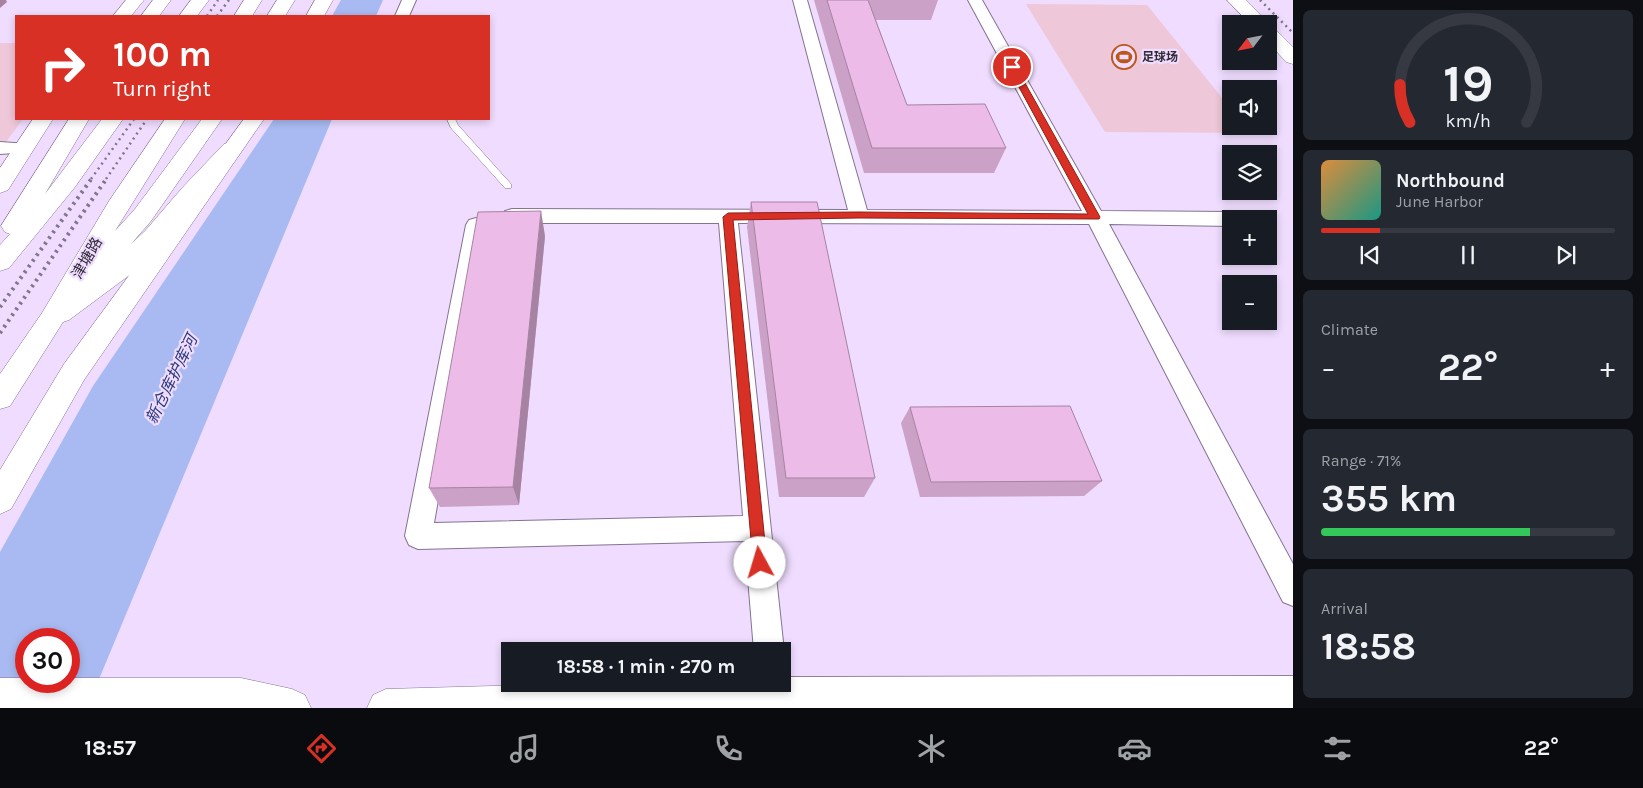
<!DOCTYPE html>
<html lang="en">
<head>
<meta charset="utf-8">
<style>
  :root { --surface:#171b24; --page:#242831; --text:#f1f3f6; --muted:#9ea1a6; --line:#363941; --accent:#d93025 }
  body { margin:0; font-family:Karla,"Noto Sans SC",sans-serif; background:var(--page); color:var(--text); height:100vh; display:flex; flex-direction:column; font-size:19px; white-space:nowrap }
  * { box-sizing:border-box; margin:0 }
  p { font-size:16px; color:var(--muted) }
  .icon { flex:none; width:28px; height:28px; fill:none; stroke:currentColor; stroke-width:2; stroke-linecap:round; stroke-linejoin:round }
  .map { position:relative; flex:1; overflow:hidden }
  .details { display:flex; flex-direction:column; gap:10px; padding:10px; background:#0d0f14; width:350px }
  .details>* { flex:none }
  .banner { position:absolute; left:15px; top:15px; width:475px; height:105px; border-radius:0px; box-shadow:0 2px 8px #0003; background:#d93025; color:#fff; overflow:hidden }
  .needle { width:32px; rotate:238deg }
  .controls { position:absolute; left:1222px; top:15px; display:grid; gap:10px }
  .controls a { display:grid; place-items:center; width:55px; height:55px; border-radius:0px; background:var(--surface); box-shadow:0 2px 8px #0003; font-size:25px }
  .speed { position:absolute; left:15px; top:628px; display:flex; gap:10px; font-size:25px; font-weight:700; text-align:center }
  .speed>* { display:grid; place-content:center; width:65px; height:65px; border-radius:50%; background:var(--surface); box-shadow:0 2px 8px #0003; line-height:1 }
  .speed .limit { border:8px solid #d22; background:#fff; color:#111 }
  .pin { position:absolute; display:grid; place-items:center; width:42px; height:42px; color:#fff; margin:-21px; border:2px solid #fff; border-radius:50%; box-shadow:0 1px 5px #0007 }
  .me { position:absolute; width:55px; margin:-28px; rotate:354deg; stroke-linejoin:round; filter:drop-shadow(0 0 4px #0008) }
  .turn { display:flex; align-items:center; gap:18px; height:105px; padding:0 15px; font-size:22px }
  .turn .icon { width:65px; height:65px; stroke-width:2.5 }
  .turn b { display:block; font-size:35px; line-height:42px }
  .big { font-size:38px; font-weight:700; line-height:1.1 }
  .details .card { flex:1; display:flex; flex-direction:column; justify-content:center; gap:8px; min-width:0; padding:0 18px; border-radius:8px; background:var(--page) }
  .details .dial { align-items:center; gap:0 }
  .dial svg { height:130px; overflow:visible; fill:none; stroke:var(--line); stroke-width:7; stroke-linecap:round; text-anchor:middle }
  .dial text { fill:var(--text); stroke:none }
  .song { display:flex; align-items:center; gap:15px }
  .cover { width:60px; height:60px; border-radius:8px; background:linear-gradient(135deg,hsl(30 70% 55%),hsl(170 70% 35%)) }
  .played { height:5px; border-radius:2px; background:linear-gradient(90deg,var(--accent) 20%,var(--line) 20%) }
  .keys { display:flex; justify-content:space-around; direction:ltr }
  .heat { display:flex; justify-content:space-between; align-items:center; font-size:28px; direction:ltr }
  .charge { height:8px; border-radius:4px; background:linear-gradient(90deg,#34c759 71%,var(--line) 0) }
  .trip { position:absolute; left:501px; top:642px; width:290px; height:50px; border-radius:0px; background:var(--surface); box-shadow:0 2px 8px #0003; font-weight:700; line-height:50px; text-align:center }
  .tab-bar { display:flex; height:80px; justify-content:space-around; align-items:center; background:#090b0e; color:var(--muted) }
  .tab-bar .icon { width:35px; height:35px }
  .tab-bar .selected { color:var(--accent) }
  .tab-bar b { font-size:22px; color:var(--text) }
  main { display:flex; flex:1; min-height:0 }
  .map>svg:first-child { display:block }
</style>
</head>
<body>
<main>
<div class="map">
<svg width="1293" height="708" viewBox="0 0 1293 708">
  <rect width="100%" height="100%" fill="#efdcfe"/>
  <g fill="#eec7d8">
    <polygon points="1026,4 1147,5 1231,109 1231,126 1245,126 1251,133 1105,132"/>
    <polygon points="0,43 16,43 16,119 23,119 0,150"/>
  </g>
  <g fill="#a8baf1" fill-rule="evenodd">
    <polygon points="341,0 383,0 376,16 332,16"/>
    <path d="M 274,119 L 332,119 L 87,708 L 0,708 L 0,552 L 93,386 ZM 26,639 L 69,639 L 69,681 L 26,681 Z"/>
  </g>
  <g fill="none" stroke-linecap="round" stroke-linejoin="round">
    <defs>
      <polygon id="service" points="447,119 455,119 458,125 511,184 511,188 505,188 451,128"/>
      <g id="minor">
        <polygon points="402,0 416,0 409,16 395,16"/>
        <polygon points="793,0 807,0 867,210 1082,211 968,0 982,0 1101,211 1231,212 1238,214 1241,219 1231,219 1231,226 1109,224 1293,564 1293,606 1283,602 1089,224 738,223 784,651 782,654 782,651 754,651 745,541 418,549 409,545 405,536 466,225 469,220 476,218 483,220 486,225 434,523 743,516 719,223 512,223 505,221 502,216 505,211 512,209 848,210"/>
        <polygon points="0,142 29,144 32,148 29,152 0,154"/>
      </g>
      <g id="tertiary">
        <polygon points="315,0 333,0 324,16 306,16"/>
        <polygon points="1227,0 1246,0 1269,24 1250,24"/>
        <polygon points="1269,28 1275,29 1293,47 1293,64 1286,62 1269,43"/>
        <polygon points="244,119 264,119 84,380 11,509 0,514 0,470 64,364"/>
        <polygon points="1293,676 1293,708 367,708 373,695 386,689 565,684 782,684 782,677"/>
        <polygon points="0,678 26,678 26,681 69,681 69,678 241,678 292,689 305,695 311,708 0,708"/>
      </g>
      <g id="secondary">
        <polygon points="126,0 144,0 131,16 113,16"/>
        <polygon points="33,119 53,119 8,190 0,193 0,168"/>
      </g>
      <g id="trunk">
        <polygon points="153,0 171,0 159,16 141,16"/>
        <polygon points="191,0 209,0 197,16 179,16"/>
        <polygon points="244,0 262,0 252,16 234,16"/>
        <polygon points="277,0 295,0 285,16 267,16"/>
        <polygon points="69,119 89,119 45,194 102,119 123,119 75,187 9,268 0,271 0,245 10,234 5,232 1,226"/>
        <polygon points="165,119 185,119 115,231 135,209 202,119 222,119 151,221 131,244 145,231 183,187 224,144 232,142 240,144 243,149 199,197 163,243 131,274 69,320 63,322 10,406 0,409 0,374 42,313 109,201"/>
      </g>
    </defs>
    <use href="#service" stroke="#847391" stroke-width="1"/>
    <use href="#minor" stroke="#847391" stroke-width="2"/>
    <use href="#tertiary" stroke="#847391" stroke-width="1"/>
    <use href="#secondary" stroke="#847391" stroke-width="1"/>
    <use href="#trunk" stroke="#847391" stroke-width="1"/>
    <use href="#service" fill="#fff" fill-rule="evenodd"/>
    <use href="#minor" fill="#fff" fill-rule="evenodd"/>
    <use href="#tertiary" fill="#fff" fill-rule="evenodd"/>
    <use href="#secondary" fill="#fff" fill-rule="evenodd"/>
    <use href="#trunk" fill="#fff" fill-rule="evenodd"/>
    <g stroke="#81758b" stroke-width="2.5" stroke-dasharray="2 4" stroke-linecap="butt">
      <polyline points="1260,0 1293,33"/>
      <polyline points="207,16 218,0"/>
      <polyline points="217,16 229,0"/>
      <polyline points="91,179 134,119"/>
      <polyline points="106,179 147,119"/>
    </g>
    <g stroke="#81758b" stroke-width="4" stroke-dasharray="2.5 4.5" stroke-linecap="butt">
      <polyline points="0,307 92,178"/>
      <polyline points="0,333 107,178"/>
    </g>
  </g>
  <g fill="#cca1c8">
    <polygon points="814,0 938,0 931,20 876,20 907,105 1006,148 994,173 864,173"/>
    <polygon points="751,202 875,478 864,497 779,497 747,227"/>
    <polygon points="545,236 519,505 440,507 429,488"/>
    <polygon points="910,407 1102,481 1084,496 920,497 901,423"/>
  </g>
  <g fill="#a683a2">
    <polygon points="0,0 6,0 7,2 0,8"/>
    <polygon points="541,211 545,236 519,505 513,487"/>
  </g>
  <g fill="#edbbe8" stroke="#a683a2">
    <polygon points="827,0 868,0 907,105 985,104 1006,148 872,148"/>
    <polygon points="751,202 817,202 875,478 786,478"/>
    <polygon points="541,211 513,487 429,488 478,212"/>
    <polygon points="1070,406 1102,481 931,482 910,407"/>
  </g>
  <polygon fill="#d93025" stroke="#8d1f18" points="1012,64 1016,67 1100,217 1099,219 859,218 733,220 767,563 765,568 760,570 755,568 753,563 723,217 728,213 859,212 1088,214 1008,67"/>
  <defs>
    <symbol id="stadium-ring" viewBox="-11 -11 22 22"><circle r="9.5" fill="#efdcfe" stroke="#b95817" stroke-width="1.5"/><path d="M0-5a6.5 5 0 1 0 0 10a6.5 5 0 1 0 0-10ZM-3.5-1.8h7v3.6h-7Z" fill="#b95817"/></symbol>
  </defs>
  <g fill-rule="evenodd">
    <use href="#stadium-ring" x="1110" y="43" width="28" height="28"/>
  </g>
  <g text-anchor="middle" stroke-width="4.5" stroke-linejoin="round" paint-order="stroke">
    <g font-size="12" font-weight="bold" fill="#312a37" stroke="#efdcfe" text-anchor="start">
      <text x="1142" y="61">足球场</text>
    </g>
    <g font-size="15" fill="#312a37" stroke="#efdcfe">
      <text transform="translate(87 258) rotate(-60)" y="5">津塘路</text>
    </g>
    <g font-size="16" font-style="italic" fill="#2a397a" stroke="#efdcfe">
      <text transform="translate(171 379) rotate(-64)" y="6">新仓库护库河</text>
    </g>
  </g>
</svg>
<div class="controls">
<a><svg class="needle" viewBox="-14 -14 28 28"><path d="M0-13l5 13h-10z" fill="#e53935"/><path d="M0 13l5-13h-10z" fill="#9ea1a6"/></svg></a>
<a><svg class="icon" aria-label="sound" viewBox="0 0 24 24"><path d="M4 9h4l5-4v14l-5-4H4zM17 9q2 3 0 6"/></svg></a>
<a><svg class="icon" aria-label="layers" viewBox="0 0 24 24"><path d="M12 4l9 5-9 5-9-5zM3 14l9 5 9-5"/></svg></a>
<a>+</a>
<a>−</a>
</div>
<div class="speed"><div class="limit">30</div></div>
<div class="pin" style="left:1012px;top:67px;background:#d93025"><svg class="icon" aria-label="arrive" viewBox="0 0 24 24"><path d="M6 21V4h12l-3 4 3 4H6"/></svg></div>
<svg class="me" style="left:760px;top:563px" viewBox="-20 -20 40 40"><circle r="19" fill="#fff"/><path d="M0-13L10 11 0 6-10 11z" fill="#d93025"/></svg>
<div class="trip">18:58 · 1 min · 270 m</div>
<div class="banner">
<div class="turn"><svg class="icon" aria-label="right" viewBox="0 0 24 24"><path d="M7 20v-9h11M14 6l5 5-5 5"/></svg><div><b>100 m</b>Turn right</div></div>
</div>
</div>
<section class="details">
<div class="card dial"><svg viewBox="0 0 100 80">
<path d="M14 69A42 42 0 1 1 86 69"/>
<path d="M14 69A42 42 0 0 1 8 46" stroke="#d93025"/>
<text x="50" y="56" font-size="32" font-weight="700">19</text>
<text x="50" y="72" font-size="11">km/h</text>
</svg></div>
<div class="card">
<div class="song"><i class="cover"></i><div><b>Northbound</b><p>June Harbor</p></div></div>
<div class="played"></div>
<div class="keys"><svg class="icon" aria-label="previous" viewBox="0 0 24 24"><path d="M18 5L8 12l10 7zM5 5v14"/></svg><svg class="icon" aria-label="pause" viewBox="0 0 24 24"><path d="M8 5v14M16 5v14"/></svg><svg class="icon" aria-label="next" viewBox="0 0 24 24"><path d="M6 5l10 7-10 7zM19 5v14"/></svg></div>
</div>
<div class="card"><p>Climate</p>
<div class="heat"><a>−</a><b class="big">22°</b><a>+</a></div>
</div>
<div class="card"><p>Range · 71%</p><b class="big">355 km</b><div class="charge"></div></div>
<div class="card"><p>Arrival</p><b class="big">18:58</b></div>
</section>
</main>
<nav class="tab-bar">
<b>18:57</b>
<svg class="icon selected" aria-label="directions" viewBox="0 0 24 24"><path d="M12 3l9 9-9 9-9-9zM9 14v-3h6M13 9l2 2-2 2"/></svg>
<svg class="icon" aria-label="music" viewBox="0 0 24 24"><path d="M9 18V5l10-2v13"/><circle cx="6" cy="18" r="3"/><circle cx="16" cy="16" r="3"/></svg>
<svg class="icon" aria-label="phone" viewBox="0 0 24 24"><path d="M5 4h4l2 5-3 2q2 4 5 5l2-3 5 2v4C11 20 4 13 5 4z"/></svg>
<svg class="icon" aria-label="climate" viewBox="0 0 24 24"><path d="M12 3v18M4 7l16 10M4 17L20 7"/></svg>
<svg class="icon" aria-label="car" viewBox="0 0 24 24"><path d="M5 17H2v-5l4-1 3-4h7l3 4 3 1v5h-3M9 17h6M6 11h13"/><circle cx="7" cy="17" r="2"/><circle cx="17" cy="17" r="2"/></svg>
<svg class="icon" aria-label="filters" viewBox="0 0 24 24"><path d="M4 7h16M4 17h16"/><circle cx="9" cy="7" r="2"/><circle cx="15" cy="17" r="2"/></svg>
<b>22°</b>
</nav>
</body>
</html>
